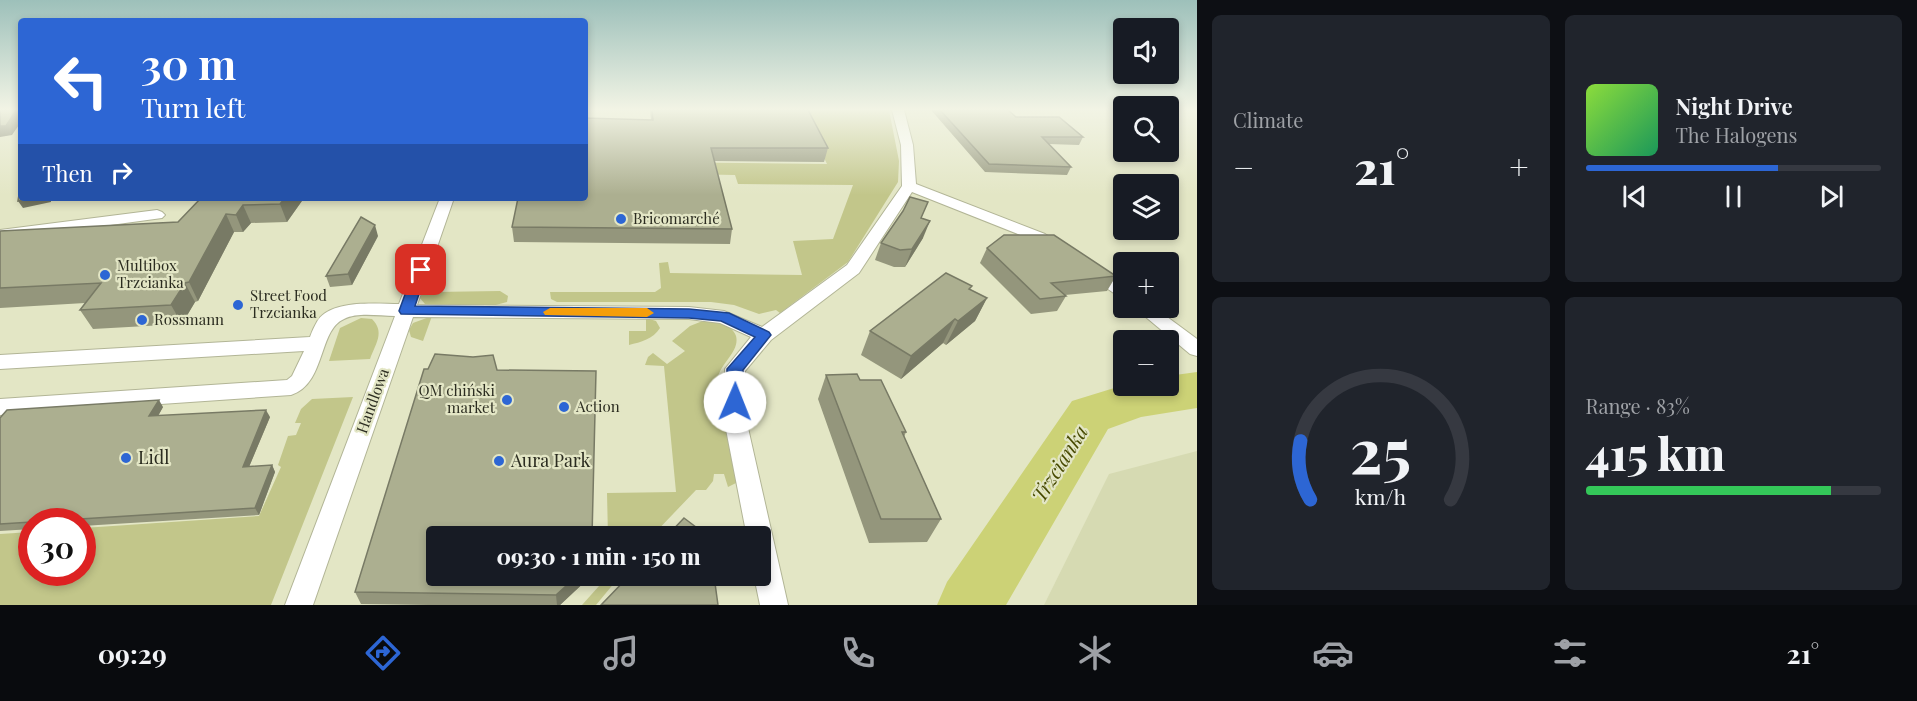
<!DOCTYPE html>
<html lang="en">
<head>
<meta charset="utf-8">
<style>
  :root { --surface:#171b24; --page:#20242c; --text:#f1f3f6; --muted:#9ea1a6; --line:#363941; --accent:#2d66d4 }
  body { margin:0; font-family:"Playfair Display",serif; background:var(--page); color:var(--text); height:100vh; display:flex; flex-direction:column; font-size:22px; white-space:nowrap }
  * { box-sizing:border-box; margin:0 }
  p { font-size:20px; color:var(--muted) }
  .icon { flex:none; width:33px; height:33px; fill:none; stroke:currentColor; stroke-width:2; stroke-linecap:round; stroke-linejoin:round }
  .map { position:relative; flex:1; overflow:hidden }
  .panel { display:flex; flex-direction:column; gap:15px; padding:15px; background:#0d0f14; width:720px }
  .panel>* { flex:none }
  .banner { position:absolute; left:18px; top:18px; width:570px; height:183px; border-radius:6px; box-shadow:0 3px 9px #0003; background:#2d66d4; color:#fff; overflow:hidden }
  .controls { position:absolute; left:1113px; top:18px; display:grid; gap:12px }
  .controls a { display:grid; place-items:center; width:66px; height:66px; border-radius:6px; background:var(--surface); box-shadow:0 3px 9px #0003; font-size:30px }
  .speed { position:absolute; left:18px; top:508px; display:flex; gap:12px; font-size:30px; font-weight:700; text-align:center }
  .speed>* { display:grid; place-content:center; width:78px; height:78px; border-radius:50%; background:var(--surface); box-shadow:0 3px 9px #0003; line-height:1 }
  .speed .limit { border:9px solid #d22; background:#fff; color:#111 }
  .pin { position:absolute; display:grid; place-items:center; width:51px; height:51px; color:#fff; margin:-26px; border-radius:12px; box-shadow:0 3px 9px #0006 }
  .me { position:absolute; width:66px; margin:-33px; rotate:1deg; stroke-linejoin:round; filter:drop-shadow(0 0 4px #0008) }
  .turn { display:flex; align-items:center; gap:21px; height:126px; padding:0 24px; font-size:27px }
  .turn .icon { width:78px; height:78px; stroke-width:2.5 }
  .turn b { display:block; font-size:42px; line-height:51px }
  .then { display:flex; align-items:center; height:57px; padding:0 24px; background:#0003; gap:12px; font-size:22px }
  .big { font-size:45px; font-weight:800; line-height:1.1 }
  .panel .tile { flex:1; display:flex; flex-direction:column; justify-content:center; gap:9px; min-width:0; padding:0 21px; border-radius:9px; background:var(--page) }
  .panel .dial { align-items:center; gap:0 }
  .dial svg { height:156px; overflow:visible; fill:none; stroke:var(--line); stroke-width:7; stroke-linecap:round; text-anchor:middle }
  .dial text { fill:var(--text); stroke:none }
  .song { display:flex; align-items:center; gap:18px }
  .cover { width:72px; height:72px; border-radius:9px; background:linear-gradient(135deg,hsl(90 70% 55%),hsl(150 70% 35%)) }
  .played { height:6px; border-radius:3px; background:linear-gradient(90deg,var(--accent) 65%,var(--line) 65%) }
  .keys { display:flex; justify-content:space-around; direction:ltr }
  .heat { display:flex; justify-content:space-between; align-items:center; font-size:33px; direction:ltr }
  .charge { height:9px; border-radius:4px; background:linear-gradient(90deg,#34c759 83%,var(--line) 0) }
  .panel .tiles { flex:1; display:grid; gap:15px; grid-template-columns:repeat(2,1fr) }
  .trip { position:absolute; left:426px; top:526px; width:345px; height:60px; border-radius:6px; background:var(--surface); box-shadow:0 3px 9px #0003; font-weight:800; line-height:60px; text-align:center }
  .tabs { display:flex; height:96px; justify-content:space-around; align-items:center; background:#090b0e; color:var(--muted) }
  .tabs .icon { width:42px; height:42px }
  .tabs .selected { color:var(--accent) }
  .tabs b { font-size:27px; color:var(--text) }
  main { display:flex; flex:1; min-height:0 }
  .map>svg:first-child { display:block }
</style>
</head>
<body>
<main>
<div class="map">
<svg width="1197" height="605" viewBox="0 0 1197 605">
  <rect width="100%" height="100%" fill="#e3e6c5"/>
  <polygon fill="#d6dab2" points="1197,451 1197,605 1044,605 1109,474"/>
  <g fill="#c2c68a">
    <polygon points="801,110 889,110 899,161 898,182 848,262 780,313 776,310 759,314 734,305 711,302 557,302 551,299 550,292 655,292 661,288 659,263 668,262 670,273 802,275 793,241 833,239 853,185 738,184 735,175 635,173 643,162 827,164"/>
    <polygon points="500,291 508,296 507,302 492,306 425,304 419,297 424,293 434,292"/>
    <polygon points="432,316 423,341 411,337 409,330 413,323"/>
    <path d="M 361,318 L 372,319 C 385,332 376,343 370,359 L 329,361 L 340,328 Z"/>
    <path d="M 646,318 L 656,321 L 660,328 C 653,339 641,342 629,345 L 629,331 L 646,331 Z"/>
    <path d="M 705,320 C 716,322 732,324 736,336 C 740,351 721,363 718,377 C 711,413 739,448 736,483 L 728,487 L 724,474 L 714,474 L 713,481 L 706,490 L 696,490 L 651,537 L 608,537 L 607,493 L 676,492 L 664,366 L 645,365 L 648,357 L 653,353 L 667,364 L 685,351 L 672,341 L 690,326 Z"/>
    <polygon points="353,397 271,605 0,605 0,534 31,532 32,573 82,573 83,528 259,516 281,467 278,465 288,436 296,435 301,423 295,423 301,409 312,399"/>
    <polygon points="608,576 620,576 596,605 582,605"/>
  </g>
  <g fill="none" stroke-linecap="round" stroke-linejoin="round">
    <polygon fill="#ccd276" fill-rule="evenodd" points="1197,372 1197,408 1141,417 1108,429 1006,605 937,605 947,582 1072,401 1124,385 1168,386 1168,376"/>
    <defs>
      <g id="minor">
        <path d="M 892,110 L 904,110 L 913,145 L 916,184 L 1045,234 L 1063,246 L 1055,251 L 1033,240 L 912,192 L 859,273 L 771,340 L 745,371 L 746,419 L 788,605 L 760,605 L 754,576 L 760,576 L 760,537 L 747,537 L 724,419 L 725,369 L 751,337 L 720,323 L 689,319 L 413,317 L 313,605 L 285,605 L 395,316 C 379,316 358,312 344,319 C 318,330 326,384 291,395 L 0,415 L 0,399 L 287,380 L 292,376 L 304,351 L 0,369 L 0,355 L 310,337 C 312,331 315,325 318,320 C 333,299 377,304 399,304 L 440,198 L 454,198 L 417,305 L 689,307 L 724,311 L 762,327 L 847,265 L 902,186 L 901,145 Z"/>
        <polygon points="157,210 162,212 165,215 162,218 0,240 0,230"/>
        <polygon points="1091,264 1097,265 1124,283 1124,297 1118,296 1085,273 1083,269 1085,265"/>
        <polygon points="1135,308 1155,308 1197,339 1197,356 1190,354"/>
      </g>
    </defs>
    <use href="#minor" stroke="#b2b596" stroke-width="2"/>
    <use href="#minor" fill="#fff" fill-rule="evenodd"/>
  </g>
  <g fill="#94967c">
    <polygon points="650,110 808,110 828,148 824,162 714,161 732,229 730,244 514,242 512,227 651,120"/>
    <polygon points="931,110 1008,110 1016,117 1083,137 1079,145 1049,144 1071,167 1067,175 985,172"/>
    <polygon points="201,198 304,198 287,222 251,223 243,232 234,232 198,301 195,302 182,324 93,329 80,310 85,303 0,308 0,231 178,222"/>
    <polygon points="922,219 923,238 905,267 894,267 875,260 881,243"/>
    <polygon points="378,236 352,285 330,287 326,276"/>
    <polygon points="987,248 1116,276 1107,291 1065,295 1066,296 1057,311 1031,314 980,263"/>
    <polygon points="970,289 987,298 975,321 946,345 943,343 901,379 861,355 870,331"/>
    <polygon points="497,370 436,576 591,576 560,605 428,605 361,604 355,592"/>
    <polygon points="826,375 860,380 906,432 904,437 941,519 927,542 869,543 818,399"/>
    <polygon points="163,407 158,416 270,417 249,467 272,465 275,472 259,515 82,526 82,522 32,522 32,529 0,531 0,418"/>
  </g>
  <g fill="#787a65">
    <polygon points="16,110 21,110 21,122 12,135 0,137 0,126"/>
    <polygon points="30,198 51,198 51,202 23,208 18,201"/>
    <polygon points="285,198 304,198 287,222 280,204"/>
    <polygon points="243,205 251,223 243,232 236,215"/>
    <polygon points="226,214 234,232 198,301 189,282"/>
    <polygon points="930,221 923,238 905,267 912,249"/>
    <polygon points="375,225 378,236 352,285 348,274"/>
    <polygon points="185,283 195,302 182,324 171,305"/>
    <polygon points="987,298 975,321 946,345 958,321"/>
    <polygon points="955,319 943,343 901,379 911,356"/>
    <polygon points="159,400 163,407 154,423 149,416"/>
    <polygon points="266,410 270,417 246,474 243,467"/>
    <polygon points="272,465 275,472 259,515 255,508"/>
    <polygon points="577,576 591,576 560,605 557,605 556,595"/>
  </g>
  <g fill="#acaf90" stroke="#787a65" stroke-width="1.5">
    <polygon points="0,110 16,110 6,126 0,126"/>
    <polygon points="652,110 808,110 828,148 711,148 732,229 512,227 518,198 585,198 585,118 653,120"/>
    <polygon points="940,110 1008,110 1016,117 1059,117 1083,137 1042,137 1071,167 989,164"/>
    <polygon points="21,182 21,198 30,198 18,201"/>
    <polygon points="910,197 928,202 921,218 930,221 912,249 900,250 881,243 903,211"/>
    <polygon points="201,198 285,198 280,204 243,205 236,215 226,214 189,282 185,283 171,305 80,310 101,283 0,288 0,231 178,222"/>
    <polygon points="361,217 375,225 348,274 326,276"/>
    <polygon points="1004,235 1054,235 1116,276 1051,283 1066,296 1040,299 987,248"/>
    <polygon points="946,273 972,286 969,289 987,298 958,321 955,319 911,356 870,331"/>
    <polygon points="435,354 473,357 493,355 497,370 596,371 592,537 436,537 436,576 577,576 556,595 355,592 424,369 428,369"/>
    <polygon points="857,374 860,380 881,380 906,432 902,432 941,519 881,519 826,375"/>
    <polygon points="159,400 149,416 266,410 243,467 272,465 255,508 0,524 0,418 7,410"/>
    <polygon points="684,518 709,537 666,537"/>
    <polygon points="629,576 714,576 718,605 601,605"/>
  </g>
  <linearGradient id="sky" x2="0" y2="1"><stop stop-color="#9dc0ba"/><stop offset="0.56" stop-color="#f2f4e5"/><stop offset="1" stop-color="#f2f4e5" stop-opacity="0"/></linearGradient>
  <rect width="1197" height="195" fill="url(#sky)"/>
  <polygon fill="#2d66d4" stroke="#1d428a" stroke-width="1.5" points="421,267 427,270 415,306 689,309 729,313 769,332 771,335 743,370 743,402 741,406 735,408 729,406 727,402 727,369 755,337 721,321 689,318 401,314 399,311 414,270"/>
  <polygon fill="#f59e0b" points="550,308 647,308 654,313 647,317 545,315 543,312"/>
  <g fill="#2d66d4" stroke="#e3e6c5" stroke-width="2">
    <circle cx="621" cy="219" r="6"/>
    <circle cx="105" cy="275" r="6"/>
    <circle cx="238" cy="305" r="6"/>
    <circle cx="142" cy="320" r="6"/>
    <circle cx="507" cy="400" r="6"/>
    <circle cx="564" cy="407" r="6"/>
    <circle cx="126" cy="458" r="6"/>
    <circle cx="499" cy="461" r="6"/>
  </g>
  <g text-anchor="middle" stroke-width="4.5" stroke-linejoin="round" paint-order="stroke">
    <g font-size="15" fill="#2b2c20" stroke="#e3e6c5" text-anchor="start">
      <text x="633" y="224">Bricomarché</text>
      <text x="117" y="271">Multibox<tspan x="117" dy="17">Trzcianka</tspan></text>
      <text x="250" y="301">Street Food<tspan x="250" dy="17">Trzcianka</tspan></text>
      <text x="154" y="325">Rossmann</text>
      <text x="495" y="396" text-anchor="end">QM chiński<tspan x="495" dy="17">market</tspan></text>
      <text x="576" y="412">Action</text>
    </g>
    <g font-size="15" fill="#2b2c20" stroke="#e3e6c5">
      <text transform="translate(373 401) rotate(-70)" y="5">Handlowa</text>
    </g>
    <g font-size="18" fill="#2b2c20" stroke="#e3e6c5" text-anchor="start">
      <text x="138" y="464">Lidl</text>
      <text x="511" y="467">Aura Park</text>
    </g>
    <g font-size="20" font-style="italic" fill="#474a00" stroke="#e3e6c5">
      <text transform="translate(1060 464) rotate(-58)" y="7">Trzcianka</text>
    </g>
  </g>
</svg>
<div class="controls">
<a><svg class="icon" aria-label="sound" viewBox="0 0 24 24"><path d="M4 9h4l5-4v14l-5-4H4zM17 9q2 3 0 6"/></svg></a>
<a><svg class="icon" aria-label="search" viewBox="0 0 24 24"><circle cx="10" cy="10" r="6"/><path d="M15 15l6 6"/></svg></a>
<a><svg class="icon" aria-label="layers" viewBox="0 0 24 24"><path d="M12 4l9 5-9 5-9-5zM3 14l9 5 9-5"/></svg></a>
<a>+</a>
<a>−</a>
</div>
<div class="speed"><div class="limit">30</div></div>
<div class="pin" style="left:421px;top:270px;background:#d93025"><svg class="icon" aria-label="arrive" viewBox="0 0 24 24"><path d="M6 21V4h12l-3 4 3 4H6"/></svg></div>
<svg class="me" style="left:735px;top:402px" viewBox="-20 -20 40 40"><circle r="19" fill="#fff"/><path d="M0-13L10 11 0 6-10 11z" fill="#2d66d4"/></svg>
<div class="trip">09:30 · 1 min · 150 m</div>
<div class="banner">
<div class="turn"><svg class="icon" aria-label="left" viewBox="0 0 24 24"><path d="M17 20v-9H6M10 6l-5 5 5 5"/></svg><div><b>30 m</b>Turn left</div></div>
<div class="then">Then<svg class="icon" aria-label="right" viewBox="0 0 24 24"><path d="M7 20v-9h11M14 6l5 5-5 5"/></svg></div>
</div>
</div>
<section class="panel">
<div class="tiles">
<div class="tile"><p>Climate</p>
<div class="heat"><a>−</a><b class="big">21°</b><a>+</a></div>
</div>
<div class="tile">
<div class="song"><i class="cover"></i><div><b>Night Drive</b><p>The Halogens</p></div></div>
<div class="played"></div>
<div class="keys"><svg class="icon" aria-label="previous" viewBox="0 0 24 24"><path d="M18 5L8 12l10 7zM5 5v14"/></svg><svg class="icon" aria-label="pause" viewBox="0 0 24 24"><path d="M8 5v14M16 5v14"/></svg><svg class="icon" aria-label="next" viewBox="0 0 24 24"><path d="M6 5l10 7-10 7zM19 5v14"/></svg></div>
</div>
<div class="tile dial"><svg viewBox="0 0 100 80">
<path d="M14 69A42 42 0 1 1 86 69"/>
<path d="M14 69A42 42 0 0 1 9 39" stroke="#2d66d4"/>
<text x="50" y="56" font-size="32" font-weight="700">25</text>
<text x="50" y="72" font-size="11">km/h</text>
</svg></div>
<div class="tile"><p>Range · 83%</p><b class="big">415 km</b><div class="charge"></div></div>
</div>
</section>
</main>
<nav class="tabs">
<b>09:29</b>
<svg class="icon selected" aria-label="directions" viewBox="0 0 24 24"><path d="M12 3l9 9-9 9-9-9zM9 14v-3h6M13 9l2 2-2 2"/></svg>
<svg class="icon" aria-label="music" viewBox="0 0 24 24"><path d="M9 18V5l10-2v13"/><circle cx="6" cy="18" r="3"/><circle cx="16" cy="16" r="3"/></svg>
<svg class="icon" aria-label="phone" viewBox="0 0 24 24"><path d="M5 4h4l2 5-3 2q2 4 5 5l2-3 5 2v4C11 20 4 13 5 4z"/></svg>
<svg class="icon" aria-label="climate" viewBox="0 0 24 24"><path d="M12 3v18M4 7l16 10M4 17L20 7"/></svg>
<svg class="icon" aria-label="car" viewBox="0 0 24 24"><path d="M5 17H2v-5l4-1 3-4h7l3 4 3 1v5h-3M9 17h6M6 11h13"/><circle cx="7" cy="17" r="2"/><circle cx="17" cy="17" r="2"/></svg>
<svg class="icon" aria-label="filters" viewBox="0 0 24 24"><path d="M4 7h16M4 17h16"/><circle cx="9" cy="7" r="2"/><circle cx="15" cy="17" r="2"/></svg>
<b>21°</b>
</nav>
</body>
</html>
